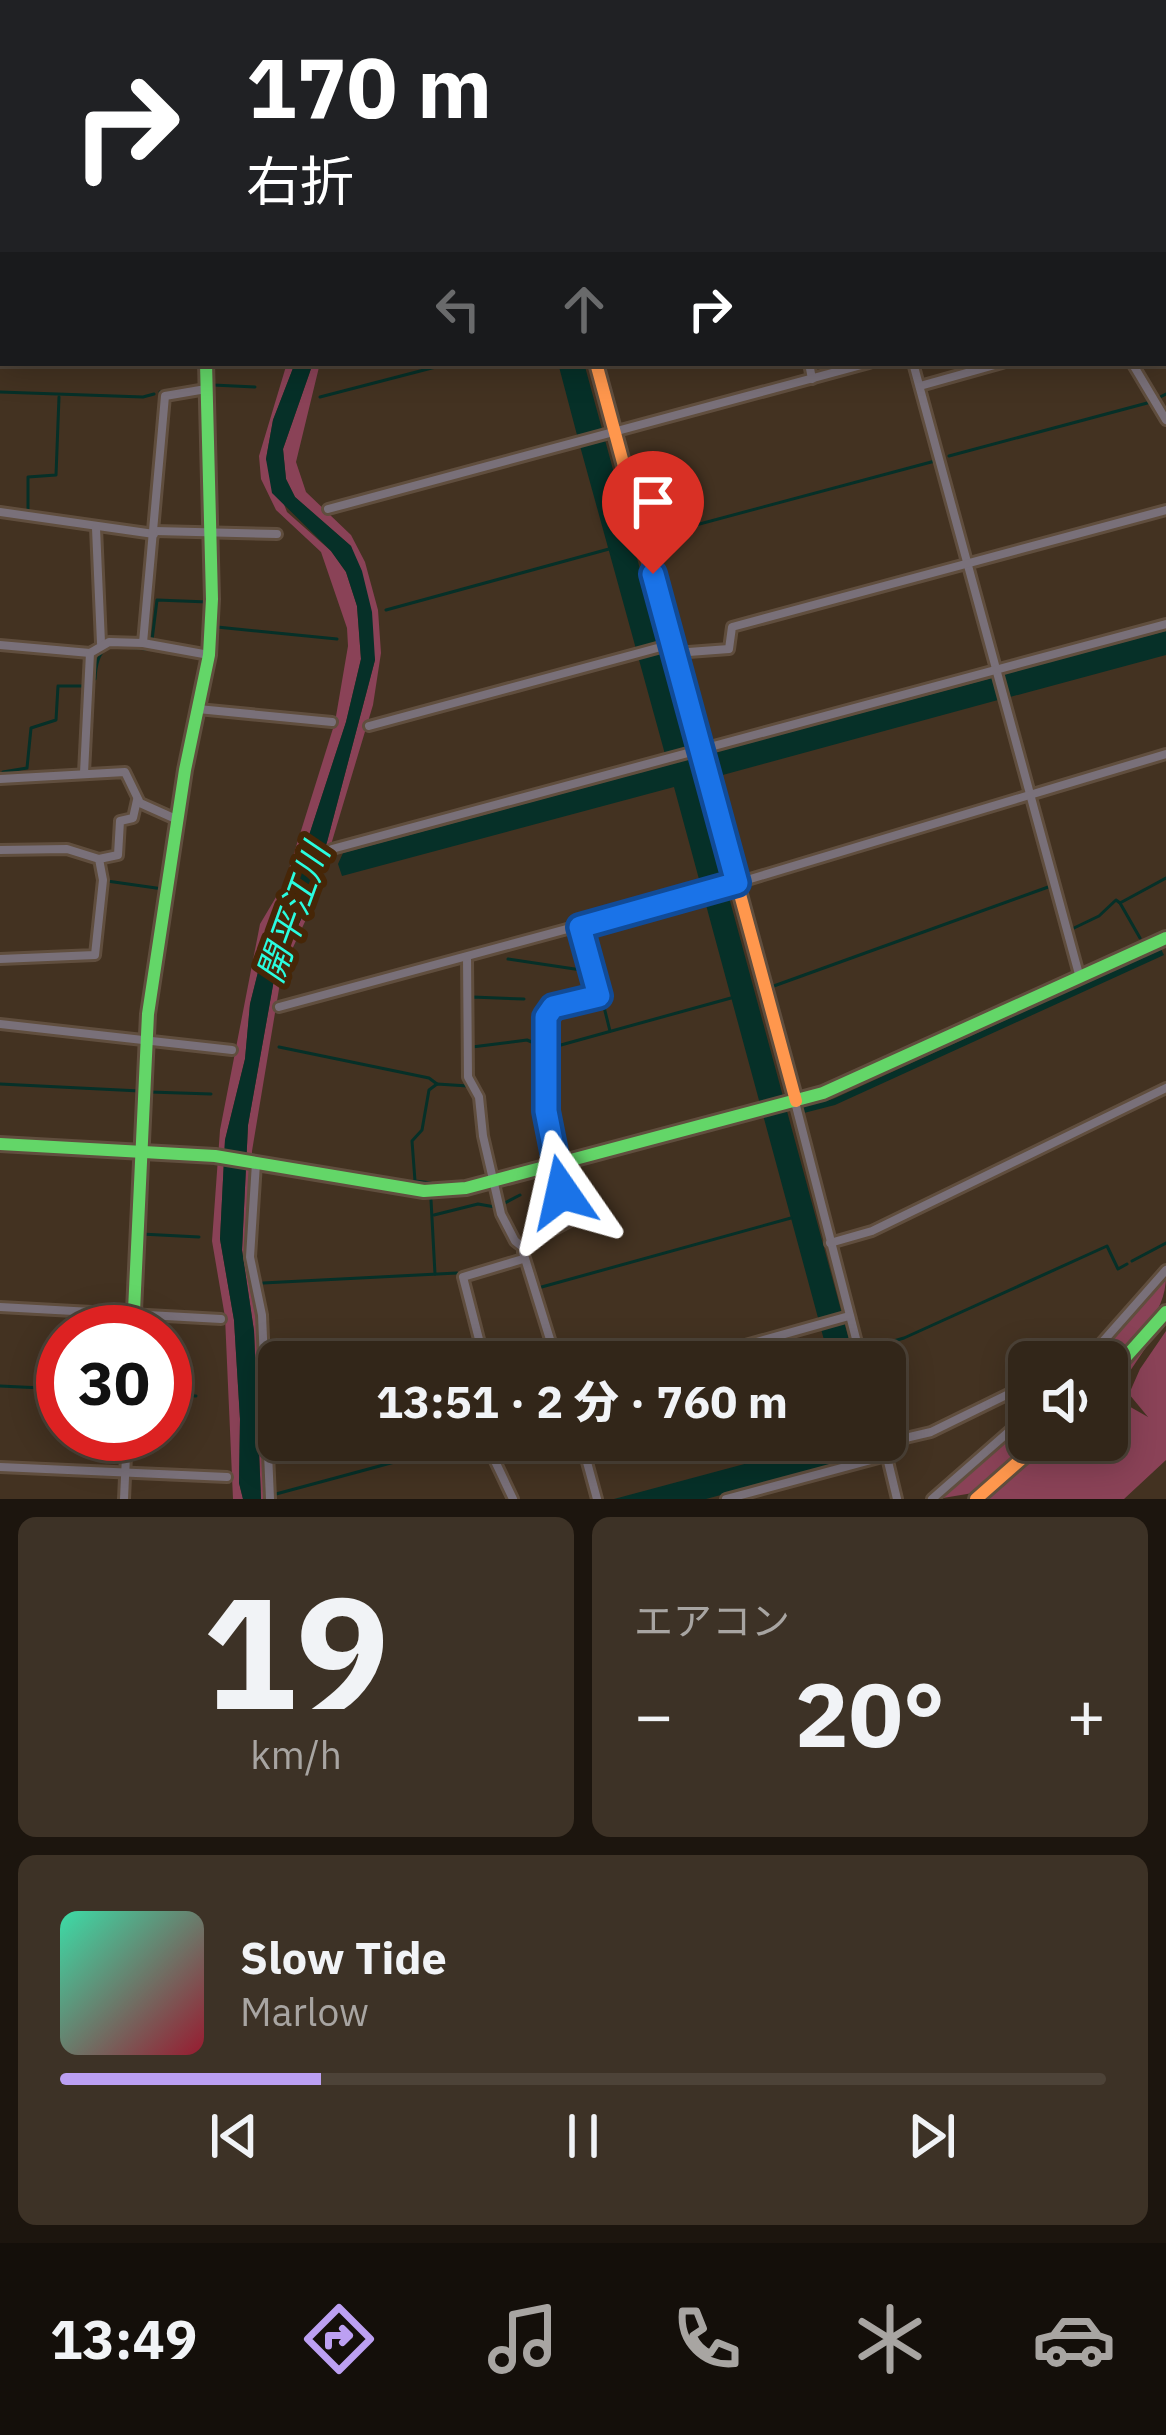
<!DOCTYPE html>
<html lang="ja">
<head>
<meta charset="utf-8">
<style>
  :root { --surface:#322619; --page:#3d3226; --text:#f1f3f6; --muted:#a8a5a2; --line:#4d4338; --accent:#bca0f2 }
  body { margin:0; font-family:"IBM Plex Sans","Noto Sans JP",sans-serif; background:var(--page); color:var(--text); height:100vh; display:flex; flex-direction:column; font-size:45px; white-space:nowrap }
  * { box-sizing:border-box; margin:0 }
  p { font-size:39px; color:var(--muted) }
  .icon { flex:none; width:66px; height:66px; fill:none; stroke:currentColor; stroke-width:2; stroke-linecap:round; stroke-linejoin:round }
  .map { position:relative; height:1499px; overflow:hidden }
  .panel { display:flex; flex-direction:column; gap:18px; padding:18px; background:#1c150e; flex:1 }
  .panel>* { flex:none }
  .hud { position:absolute; left:0px; top:0px; width:1167px; height:366px; box-shadow:0 6px 30px #0003,0 0 0 3px var(--line); background:#202124; color:#fff; overflow:hidden }
  .buttons { position:absolute; left:1008px; top:1341px; display:grid; gap:24px }
  .buttons a { display:grid; place-items:center; width:120px; height:120px; border-radius:18px; background:var(--surface); box-shadow:0 6px 30px #0003,0 0 0 3px var(--line); font-size:60px }
  .speed { position:absolute; left:36px; top:1305px; display:flex; gap:24px; font-size:60px; font-weight:700; text-align:center }
  .speed>* { display:grid; place-content:center; width:156px; height:156px; border-radius:50%; background:var(--surface); box-shadow:0 6px 30px #0003,0 0 0 3px var(--line); line-height:1 }
  .speed .limit { border:18px solid #d22; background:#fff; color:#111 }
  .pin { position:absolute; display:grid; place-items:center; width:102px; height:102px; color:#fff; margin:-123px -51px; border-radius:50% 50% 50% 0; rotate:-45deg; box-shadow:0 0 12px #0007 }
  .pin .icon { rotate:45deg }
  .me { position:absolute; width:132px; margin:-66px; rotate:349deg; stroke-linejoin:round; filter:drop-shadow(0 0 9px #0008) }
  .turn { display:flex; align-items:center; gap:42px; height:252px; padding:0 48px; font-size:54px }
  .turn .icon { width:156px; height:156px; stroke-width:2.5 }
  .turn b { display:block; font-size:84px; line-height:102px }
  .lanes { display:flex; align-items:center; height:114px; padding:0 48px; background:#0003; justify-content:center; gap:60px; direction:ltr }
  .lanes .off { opacity:.35 }
  .big { font-size:90px; font-weight:800; line-height:1.1 }
  .panel .card { flex:1; display:flex; flex-direction:column; justify-content:center; gap:18px; min-width:0; padding:0 42px; border-radius:18px; background:var(--page) }
  .panel .dial { align-items:center; gap:0 }
  .dial b { font-size:156px; line-height:1 }
  .song { display:flex; align-items:center; gap:36px }
  .cover { width:144px; height:144px; border-radius:18px; background:linear-gradient(135deg,hsl(160 70% 55%),hsl(350 70% 35%)) }
  .played { height:12px; border-radius:6px; background:linear-gradient(90deg,var(--accent) 25%,var(--line) 25%) }
  .keys { display:flex; justify-content:space-around; direction:ltr }
  .heat { display:flex; justify-content:space-between; align-items:center; font-size:66px; direction:ltr }
  .panel .tiles { flex:1; display:grid; gap:18px; grid-template-columns:1fr 1fr }
  .card:last-child { grid-column:span 2 }
  .trip { position:absolute; left:258px; top:1341px; width:648px; height:120px; border-radius:18px; background:var(--surface); box-shadow:0 6px 30px #0003,0 0 0 3px var(--line); font-weight:800; line-height:120px; text-align:center }
  .tabs { display:flex; height:192px; justify-content:space-around; align-items:center; background:#140f0a; color:var(--muted) }
  .tabs .icon { width:84px; height:84px }
  .tabs .on { color:var(--accent) }
  .tabs b { font-size:54px; color:var(--text) }
  .map>svg:first-child { display:block }
</style>
</head>
<body>
<div class="map">
<svg width="1166" height="1499" viewBox="0 0 1166 1499">
  <rect width="100%" height="100%" fill="#433221"/>
  <g fill="#8a4257">
    <polygon points="287,363 295,363 273,420 266,459 287,512 331,551 346,572 357,606 361,659 346,722 301,860 262,956 250,1004 245,1059 225,1140 220,1239 234,1320 240,1419 239,1483 243,1499 233,1499 225,1317 212,1241 220,1130 260,924 285,882 335,722 348,646 347,628 321,552 276,510 261,479 259,456"/>
    <polygon points="313,363 320,363 296,462 306,492 351,535 365,562 378,610 381,653 373,705 330,848 309,913 282,971 252,1151 248,1258 260,1321 267,1499 261,1499 254,1331 242,1250 248,1125 275,974 304,913 327,842 375,660 351,546 295,497 286,479 283,449"/>
    <path d="M 1166,1276 C 1166,1316 1132,1343 1107,1370 L 1107,1362 L 1075,1362 L 1087,1354 L 1100,1354 Z"/>
    <polygon points="1159,1328 1130,1371 1118,1400 1148,1417 1129,1394 1140,1369 1166,1331 1166,1460 1124,1499 983,1499 1048,1440 1107,1440 1107,1385"/>
    <polygon points="1029,1419 1029,1440 1034,1440 1026,1447 973,1493 937,1499 956,1486"/>
  </g>
  <g fill="#063028">
    <polygon points="295,363 313,363 283,449 286,479 295,497 351,546 362,571 372,612 375,660 327,842 304,913 275,974 248,1125 242,1250 254,1331 261,1499 243,1499 239,1483 240,1419 234,1320 220,1239 225,1140 245,1059 250,1004 262,956 301,860 346,722 361,659 357,606 346,572 331,551 272,493 266,459 273,420"/>
    <polygon points="558,363 584,363 602,429 593,431 595,441 605,440 855,1362 830,1362 674,787 342,876 338,864 343,853 668,765 580,446 591,443 589,433 577,435"/>
    <polygon points="1166,631 1166,655 1010,697 1006,688 996,691 998,700 719,776 712,753 992,678 996,687 1006,684 1003,674"/>
    <polygon points="1161,949 1164,955 835,1105 800,1114 798,1108 833,1099"/>
    <polygon points="834,1440 876,1440 878,1448 872,1454 706,1499 614,1499"/>
  </g>
  <g fill="none" stroke-linecap="round" stroke-linejoin="round">
    <g stroke="#063028" stroke-width="3">
      <polyline points="796,0 797,1"/>
      <polyline points="394,3 405,0"/>
      <polyline points="1031,3 1032,0"/>
      <polyline points="0,59 3,59"/>
      <polyline points="1164,66 1166,65"/>
      <polyline points="1164,141 1166,141"/>
      <polyline points="0,219 3,219"/>
      <polyline points="1164,263 1166,265"/>
      <polyline points="213,385 255,387"/>
      <polyline points="0,392 143,397 154,394"/>
      <polyline points="160,392 201,386"/>
      <polyline points="320,397 451,363"/>
      <polyline points="1158,398 1166,394"/>
      <polyline points="949,456 1151,402"/>
      <polyline points="28,510 28,477 56,475 59,397"/>
      <polyline points="83,526 92,531 93,541"/>
      <polyline points="651,537 935,461"/>
      <polyline points="94,575 95,610"/>
      <polyline points="386,610 609,549"/>
      <polyline points="95,616 96,642"/>
      <polyline points="217,627 337,639"/>
      <polyline points="152,640 157,600 208,602"/>
      <path d="M 95,679 C 97,637 114,647 148,649"/>
      <polyline points="3,772 27,768 31,728 56,720 58,686 84,686"/>
      <polyline points="107,881 163,889"/>
      <polyline points="1074,928 1099,916 1116,900 1120,903"/>
      <polyline points="1140,938 1120,903 1166,878"/>
      <polyline points="508,959 588,971"/>
      <polyline points="771,987 1051,886"/>
      <polyline points="601,995 610,1031"/>
      <polyline points="472,1027 472,997 524,999"/>
      <polyline points="472,1039 473,1079"/>
      <polyline points="279,1047 429,1078 437,1084"/>
      <polyline points="472,1047 527,1040 534,1043 536,1050 541,1049"/>
      <polyline points="550,1048 731,998"/>
      <polyline points="0,1084 140,1091"/>
      <polyline points="150,1092 211,1094"/>
      <polyline points="431,1183 415,1181 412,1141 422,1130 429,1090 437,1084 468,1086"/>
      <polyline points="431,1200 435,1274"/>
      <polyline points="501,1205 520,1195"/>
      <polyline points="434,1215 478,1204 495,1207"/>
      <polyline points="141,1234 199,1237"/>
      <polyline points="1132,1261 1166,1243"/>
      <polyline points="263,1283 457,1273"/>
      <polyline points="538,1288 791,1218"/>
      <polyline points="863,1350 904,1338 1107,1246 1118,1269 1127,1264"/>
      <polyline points="0,1386 63,1389"/>
      <polyline points="165,1394 196,1396"/>
      <polyline points="276,1494 476,1440"/>
    </g>
    <defs>
      <g id="street">
        <polyline points="791,0 792,3"/>
        <polyline points="1151,0 1153,3"/>
        <polyline points="220,3 220,0"/>
        <polyline points="815,3 826,0"/>
        <polyline points="947,3 958,0"/>
        <polyline points="1055,3 1056,0"/>
        <polyline points="1164,61 1166,61"/>
        <polyline points="1164,136 1166,136"/>
        <polyline points="0,137 3,137"/>
        <polyline points="1164,172 1166,172"/>
        <polyline points="1164,227 1166,228"/>
        <polyline points="1164,268 1166,270"/>
        <polyline points="0,300 3,300"/>
        <polyline points="1164,309 1166,308"/>
        <polyline points="809,363 812,379"/>
        <polyline points="913,363 1080,978"/>
        <polyline points="1132,363 1166,420"/>
        <polyline points="920,386 1002,363"/>
        <polyline points="328,509 869,363"/>
        <polyline points="0,512 154,534"/>
        <polyline points="96,528 101,643"/>
        <polyline points="155,531 277,534"/>
        <polyline points="143,643 209,655"/>
        <polyline points="0,645 90,653 109,642 143,643 165,396 206,389"/>
        <polyline points="675,653 729,649 732,627 1166,510"/>
        <polyline points="198,709 332,722"/>
        <polyline points="369,726 672,644"/>
        <polyline points="84,773 90,653"/>
        <polyline points="0,779 125,772 140,803 178,820"/>
        <polyline points="332,849 1166,624"/>
        <polyline points="0,850 67,849 99,859 103,880 95,955 0,959"/>
        <polyline points="99,859 118,855 120,821 133,818 137,800"/>
        <polyline points="467,957 468,1077 479,1097 483,1136 501,1214 515,1241 524,1248"/>
        <polyline points="279,1007 737,883 1166,754"/>
        <polyline points="0,1024 232,1050"/>
        <polyline points="795,1102 862,1362"/>
        <polyline points="256,1163 250,1257 262,1315 270,1499"/>
        <polyline points="830,1243 872,1231 1166,1088"/>
        <polyline points="0,1307 221,1319"/>
        <polyline points="446,1362 482,1351 463,1277 523,1259"/>
        <polyline points="557,1362 523,1252 532,1241 568,1222 546,1111 546,1017 553,1007 599,996 580,927"/>
        <polyline points="685,1362 849,1316"/>
        <polyline points="1067,1362 1098,1347 1166,1270"/>
        <polyline points="266,1401 279,1398"/>
        <polyline points="485,1440 513,1499"/>
        <polyline points="581,1440 597,1499"/>
        <polyline points="884,1443 931,1432 1029,1384"/>
        <polyline points="492,1450 524,1440"/>
        <polyline points="886,1453 897,1499"/>
        <polyline points="0,1467 227,1477"/>
        <polyline points="124,1499 127,1434"/>
        <polyline points="726,1499 886,1456"/>
        <polyline points="932,1499 1029,1414"/>
      </g>
      <g id="fast">
        <polyline points="0,1144 215,1156 424,1191 466,1188 823,1093 1166,938"/>
        <polyline points="133,1332 148,1014 185,770 209,655 212,599 206,363"/>
        <polyline points="1107,1378 1166,1312"/>
      </g>
      <g id="slow">
        <polyline points="497,0 498,3"/>
        <polyline points="596,363 796,1101"/>
        <polyline points="976,1499 1043,1440"/>
      </g>
    </defs>
    <use href="#street" stroke="#604e3e" stroke-width="14"/>
    <use href="#fast" stroke="#604e3e" stroke-width="18"/>
    <use href="#slow" stroke="#604e3e" stroke-width="18"/>
    <use href="#street" stroke="#797079" stroke-width="8"/>
    <use href="#fast" stroke="#63d668" stroke-width="12"/>
    <use href="#slow" stroke="#ff974d" stroke-width="12"/>
  </g>
  <g fill="none" stroke-linecap="round" stroke-linejoin="round">
    <defs>
      <polyline id="route" points="562,1192 546,1111 546,1017 553,1007 599,996 580,927 737,883 653,574"/>
    </defs>
    <use href="#route" stroke="#114b97" stroke-width="30"/>
    <use href="#route" stroke="#1a73e8" stroke-width="21"/>
  </g>
  <g text-anchor="middle" stroke-width="12" stroke-linejoin="round" paint-order="stroke">
    <g font-size="36" font-style="italic" fill="#2afcdf" stroke="#462607">
      <text transform="translate(293 913) rotate(-70)" y="13">開平江川</text>
    </g>
  </g>
</svg>
<div class="buttons">
<a><svg class="icon" aria-label="sound" viewBox="0 0 24 24"><path d="M4 9h4l5-4v14l-5-4H4zM17 9q2 3 0 6"/></svg></a>
</div>
<div class="speed"><div class="limit">30</div></div>
<div class="pin" style="left:653px;top:574px;background:#d93025"><svg class="icon" aria-label="arrive" viewBox="0 0 24 24"><path d="M6 21V4h12l-3 4 3 4H6"/></svg></div>
<svg class="me" style="left:562px;top:1192px" viewBox="-20 -20 40 40"><path d="M0-17L14 15 0 8-14 15z" fill="#1a73e8" stroke="#fff" stroke-width="4"/></svg>
<div class="trip">13:51 · 2 分 · 760 m</div>
<div class="hud">
<div class="turn"><svg class="icon" aria-label="right" viewBox="0 0 24 24"><path d="M7 20v-9h11M14 6l5 5-5 5"/></svg><div><b>170 m</b>右折</div></div>
<div class="lanes"><svg class="icon off" aria-label="left" viewBox="0 0 24 24"><path d="M17 20v-9H6M10 6l-5 5 5 5"/></svg><svg class="icon off" aria-label="ahead" viewBox="0 0 24 24"><path d="M12 20V5M6 11l6-6 6 6"/></svg><svg class="icon" aria-label="right" viewBox="0 0 24 24"><path d="M7 20v-9h11M14 6l5 5-5 5"/></svg></div>
</div>
</div>
<section class="panel">
<div class="tiles">
<div class="card dial"><b>19</b><p>km/h</p></div>
<div class="card"><p>エアコン</p>
<div class="heat"><a>−</a><b class="big">20°</b><a>+</a></div>
</div>
<div class="card">
<div class="song"><i class="cover"></i><div><b>Slow Tide</b><p>Marlow</p></div></div>
<div class="played"></div>
<div class="keys"><svg class="icon" aria-label="previous" viewBox="0 0 24 24"><path d="M18 5L8 12l10 7zM5 5v14"/></svg><svg class="icon" aria-label="pause" viewBox="0 0 24 24"><path d="M8 5v14M16 5v14"/></svg><svg class="icon" aria-label="next" viewBox="0 0 24 24"><path d="M6 5l10 7-10 7zM19 5v14"/></svg></div>
</div>
</div>
</section>
<nav class="tabs">
<b>13:49</b>
<svg class="icon on" aria-label="directions" viewBox="0 0 24 24"><path d="M12 3l9 9-9 9-9-9zM9 14v-3h6M13 9l2 2-2 2"/></svg>
<svg class="icon" aria-label="music" viewBox="0 0 24 24"><path d="M9 18V5l10-2v13"/><circle cx="6" cy="18" r="3"/><circle cx="16" cy="16" r="3"/></svg>
<svg class="icon" aria-label="phone" viewBox="0 0 24 24"><path d="M5 4h4l2 5-3 2q2 4 5 5l2-3 5 2v4C11 20 4 13 5 4z"/></svg>
<svg class="icon" aria-label="climate" viewBox="0 0 24 24"><path d="M12 3v18M4 7l16 10M4 17L20 7"/></svg>
<svg class="icon" aria-label="car" viewBox="0 0 24 24"><path d="M5 17H2v-5l4-1 3-4h7l3 4 3 1v5h-3M9 17h6M6 11h13"/><circle cx="7" cy="17" r="2"/><circle cx="17" cy="17" r="2"/></svg>
</nav>
</body>
</html>
